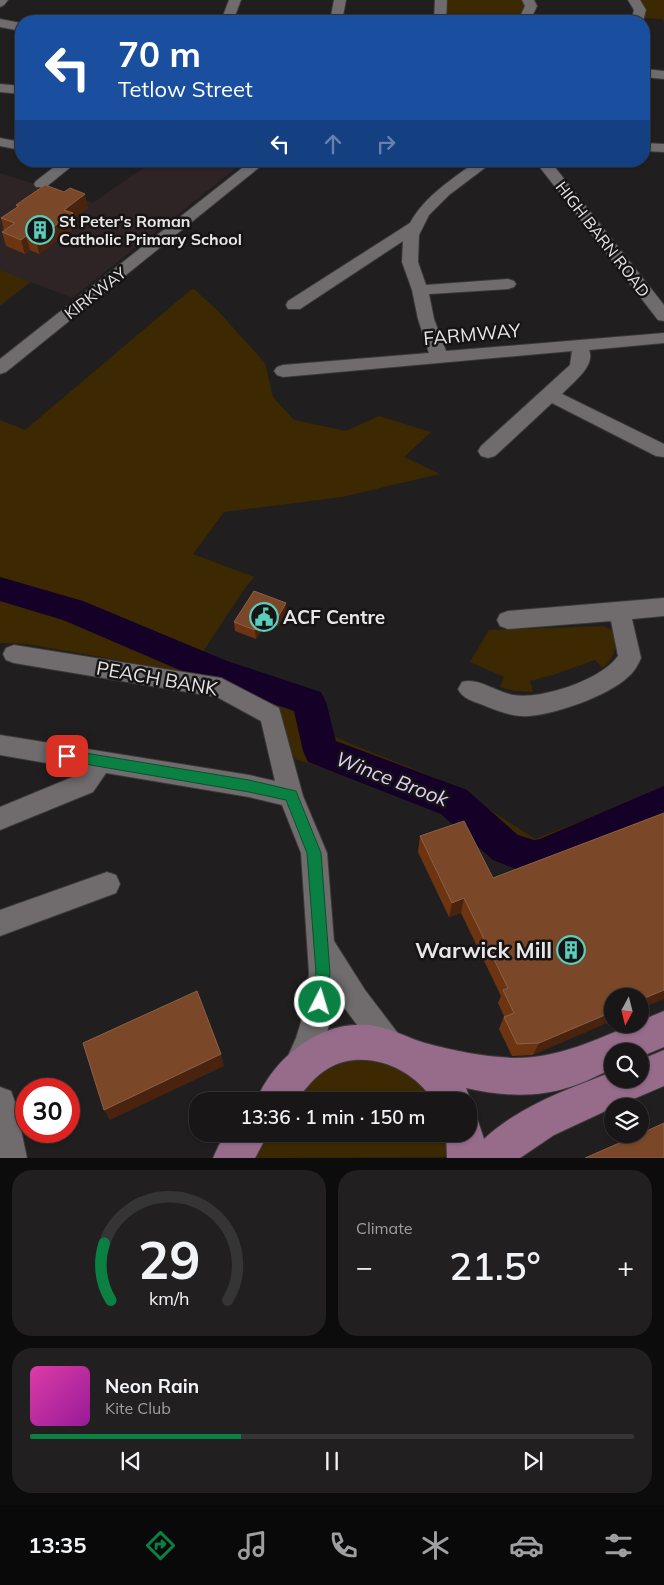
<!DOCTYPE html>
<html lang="en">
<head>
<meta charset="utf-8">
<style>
  :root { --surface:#181616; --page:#211f1f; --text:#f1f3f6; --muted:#9f9fa1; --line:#363535; --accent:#0b8043 }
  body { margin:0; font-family:Mulish,sans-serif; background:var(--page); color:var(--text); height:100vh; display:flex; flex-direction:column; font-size:19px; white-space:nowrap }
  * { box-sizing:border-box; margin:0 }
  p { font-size:16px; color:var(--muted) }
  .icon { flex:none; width:28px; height:28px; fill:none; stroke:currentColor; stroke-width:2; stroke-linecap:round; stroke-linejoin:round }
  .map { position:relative; height:1158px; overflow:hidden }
  .panel { display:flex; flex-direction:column; gap:12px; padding:12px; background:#0d0c0c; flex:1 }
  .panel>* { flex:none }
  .hud { position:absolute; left:15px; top:15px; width:635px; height:152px; border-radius:20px; box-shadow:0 1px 4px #0004,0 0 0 1px var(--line); background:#1a4fa0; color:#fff; overflow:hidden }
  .needle { width:32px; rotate:187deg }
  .controls { position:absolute; left:604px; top:988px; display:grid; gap:10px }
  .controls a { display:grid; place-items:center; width:45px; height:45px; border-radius:50%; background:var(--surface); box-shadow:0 1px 4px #0004,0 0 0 1px var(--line); font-size:25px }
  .speed { position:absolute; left:15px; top:1078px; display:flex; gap:10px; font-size:25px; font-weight:700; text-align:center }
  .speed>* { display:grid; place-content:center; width:65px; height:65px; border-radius:50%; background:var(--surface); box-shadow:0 1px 4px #0004,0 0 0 1px var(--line); line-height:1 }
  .speed .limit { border:8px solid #d22; background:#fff; color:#111 }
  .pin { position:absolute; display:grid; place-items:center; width:42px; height:42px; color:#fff; margin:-21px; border-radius:10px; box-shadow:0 2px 8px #0006 }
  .me { position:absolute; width:55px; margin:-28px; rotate:5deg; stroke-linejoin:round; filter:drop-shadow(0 0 4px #0008) }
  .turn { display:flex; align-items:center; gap:18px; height:105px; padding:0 20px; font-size:22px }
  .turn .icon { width:65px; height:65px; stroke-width:2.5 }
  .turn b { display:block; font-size:35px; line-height:42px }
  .lanes { display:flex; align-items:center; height:48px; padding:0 20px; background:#0003; justify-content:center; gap:25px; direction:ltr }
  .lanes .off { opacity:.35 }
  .big { font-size:38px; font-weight:600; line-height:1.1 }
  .panel .tile { flex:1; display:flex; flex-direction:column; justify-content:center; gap:8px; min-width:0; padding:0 18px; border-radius:20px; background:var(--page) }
  .panel .dial { align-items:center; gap:0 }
  .dial svg { height:130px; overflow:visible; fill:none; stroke:var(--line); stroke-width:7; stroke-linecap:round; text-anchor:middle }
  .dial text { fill:var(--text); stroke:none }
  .song { display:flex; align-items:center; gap:15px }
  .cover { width:60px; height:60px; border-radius:8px; background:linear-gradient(135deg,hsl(320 70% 55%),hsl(300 70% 35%)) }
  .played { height:5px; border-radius:2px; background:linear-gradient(90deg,var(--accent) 35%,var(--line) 35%) }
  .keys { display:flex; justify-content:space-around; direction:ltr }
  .heat { display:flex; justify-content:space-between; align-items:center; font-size:28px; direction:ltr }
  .panel .tiles { flex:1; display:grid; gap:12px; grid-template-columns:1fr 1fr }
  .tile:last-child { grid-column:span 2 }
  .trip { position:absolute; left:189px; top:1092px; width:288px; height:50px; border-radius:20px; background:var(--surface); box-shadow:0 1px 4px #0004,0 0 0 1px var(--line); font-weight:600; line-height:50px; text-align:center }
  .dock { display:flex; height:80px; justify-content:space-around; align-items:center; background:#0a0909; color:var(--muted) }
  .dock .icon { width:35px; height:35px }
  .dock .active { color:var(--accent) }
  .dock b { font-size:22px; color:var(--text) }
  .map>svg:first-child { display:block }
</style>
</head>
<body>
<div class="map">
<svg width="664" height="1158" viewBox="0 0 664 1158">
  <rect width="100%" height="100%" fill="#201e1e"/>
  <polygon fill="#2e2425" points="153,161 245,161 72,298 31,282 0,306 0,173 93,203"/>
  <g fill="#3c2901">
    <polygon points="447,0 525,0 527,3 519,21 447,21"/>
    <polygon points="639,0 664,0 664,22 663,19 644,18"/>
    <polygon points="0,270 30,282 0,305"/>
    <polygon points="193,288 218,311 265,363 273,397 294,420 346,431 379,416 431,432 404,457 440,474 342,497 224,512 193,554 254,577 245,588 189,673 28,644 0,643 0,420 25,430"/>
    <path d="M 603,626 L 613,631 C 618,648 615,656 603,668 L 595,660 L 553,675 L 530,681 L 533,692 L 515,691 L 500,687 L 504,677 L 470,662 L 489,630 Z"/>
    <polygon points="276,685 315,704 319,727 337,738 450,784 535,839 664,789 664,811 569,851 513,858 494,850 474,832 437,805 295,759 271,710"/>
    <path d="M 354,1060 C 390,1059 414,1072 435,1101 L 295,1101 C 312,1078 325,1067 354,1060 Z"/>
    <polygon points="271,1134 447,1134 449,1157 254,1158"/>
  </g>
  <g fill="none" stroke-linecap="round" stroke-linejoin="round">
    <polygon fill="#150128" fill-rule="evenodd" points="0,577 83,601 227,661 321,692 326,702 336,741 467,790 518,835 534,840 540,839 664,786 664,819 546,874 534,876 493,860 441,814 308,762 303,751 294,711 205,681 63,620 0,601"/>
    <defs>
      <g id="minor">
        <polygon points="0,0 8,0 4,5 0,7"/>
        <polygon points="229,0 241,0 233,21 221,21"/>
        <polygon points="334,0 346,0 342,21 330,21"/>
        <polygon points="435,0 447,0 446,21 434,21"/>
        <polygon points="522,0 534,0 537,6 530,21 518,21 525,6"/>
        <polygon points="628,0 640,0 646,10 643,21 631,21 634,10"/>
        <polygon points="0,19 21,23 21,31 0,27"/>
        <polygon points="644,69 664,71 664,79 644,77"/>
        <polygon points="0,84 21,86 21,94 0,92"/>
        <polygon points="0,138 21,142 21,150 0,146"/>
        <polygon points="644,143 664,144 664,152 644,151"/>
        <polygon points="62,161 78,161 46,187 36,187 34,184 36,181"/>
        <polygon points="251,161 267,161 6,372 0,374 0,359"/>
        <path d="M 477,161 L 494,161 L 449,195 L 429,215 L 419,235 L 418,262 L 426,285 L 508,279 L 514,281 L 516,284 L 514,287 L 508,289 L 429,294 L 434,319 L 446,351 L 664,333 L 664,343 L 589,350 C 596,366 572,383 562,394 L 664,444 L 664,457 L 656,456 L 552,403 L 495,456 L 488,458 L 481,456 L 478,451 L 481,446 L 570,365 L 572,351 L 283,377 L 277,375 L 274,371 L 277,367 L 283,365 L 429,353 L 418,319 L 412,290 L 402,262 L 403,241 L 300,309 L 288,309 L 286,305 L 288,301 L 410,223 C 425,196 452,179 477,161 Z"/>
        <polygon points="535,161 550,161 664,305 664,321 658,320"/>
        <path d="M 664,598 L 664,616 L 632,619 L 641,658 C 638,665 634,672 628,677 C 608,696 548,718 520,716 C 508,715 495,710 483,705 C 473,701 463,699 458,689 L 462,682 C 478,677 496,692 513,695 C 541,700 601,680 618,656 L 611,621 L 508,629 L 500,626 L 497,620 L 500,614 L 508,611 Z"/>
        <path d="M 14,645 L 221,678 L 279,708 L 303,796 L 327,853 L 334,941 L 365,990 L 400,1036 L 404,1046 L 400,1056 L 390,1060 L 380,1056 L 335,995 C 333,1023 320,1050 309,1075 L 299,1080 L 289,1075 L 284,1065 L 296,1038 L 306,1006 L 309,973 L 301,853 L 282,805 L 249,797 L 106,773 L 93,792 L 0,830 L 0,807 L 75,776 L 81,769 L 0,755 L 0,735 L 249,775 L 275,781 L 261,721 L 217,697 L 14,663 L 6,660 L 3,654 L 6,648 Z"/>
        <polygon points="107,872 116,875 120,884 116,893 0,936 0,910"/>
        <polygon points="0,1087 11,1091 15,1102 27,1158 0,1158"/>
      </g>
      <g id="major">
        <path d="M 664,1011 L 664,1047 L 640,1057 L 640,1051 L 612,1051 L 612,1069 C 598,1075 584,1083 570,1087 C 537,1098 500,1096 466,1088 L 471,1101 L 468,1111 L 468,1101 L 433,1101 C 413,1067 364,1048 329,1068 C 315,1076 305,1089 296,1101 L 256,1101 C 274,1056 324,1017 375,1026 C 393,1029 408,1038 425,1043 C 454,1051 485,1057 515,1058 C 559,1058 595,1040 634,1024 L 640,1024 L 640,1021 Z"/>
        <path d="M 664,1050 L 664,1086 L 617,1106 L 612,1106 L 612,1108 L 554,1135 L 520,1158 L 447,1158 L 446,1134 L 468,1134 L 468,1116 L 478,1121 L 484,1139 C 519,1106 568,1089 612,1072 L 612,1079 L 640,1079 L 640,1060 Z"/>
        <polygon points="226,1134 268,1134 255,1158 213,1158 219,1145"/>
      </g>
    </defs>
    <use href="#minor" stroke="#3b3939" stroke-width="2"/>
    <use href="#major" stroke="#3b3939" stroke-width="2"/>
    <use href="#minor" fill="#706c6d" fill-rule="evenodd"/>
    <use href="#major" fill="#976b8a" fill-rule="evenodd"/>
  </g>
  <g fill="#6d3412">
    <polygon points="16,205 88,207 74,219 75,227 39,254 30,250 25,254 6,246 2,232 4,231 1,218 17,207"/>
    <polygon points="254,591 287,612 278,626 267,622 256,639 235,631 234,622"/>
    <polygon points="664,813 533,1055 512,1056 499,1029 504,1016 498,1003 501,996 461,913 449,917 418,852 420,836 493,878"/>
  </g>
  <g fill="#49230d">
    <polygon points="85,194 88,207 74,219 75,227 39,254 36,239 64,210"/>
    <polygon points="26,236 30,250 25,254 21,240"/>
    <polygon points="286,603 287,612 278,626 278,617"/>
    <polygon points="266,612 267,622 256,639 255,630"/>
    <polygon points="464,898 461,913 449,917 452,903"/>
    <polygon points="664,990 664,999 640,1009 640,1000"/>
    <polygon points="612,1012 612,1021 533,1055 539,1043"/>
    <polygon points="221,1054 224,1066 110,1120 104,1110"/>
  </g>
  <g fill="#7a4729" stroke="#8c6046">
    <polygon points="45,185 64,192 70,188 85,194 64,210 73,213 36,239 26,236 21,240 2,232 15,223 1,218 19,206 16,205"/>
    <polygon points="254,591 286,603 278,617 266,612 255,630 234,622"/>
    <polygon points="664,813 664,990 640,1000 640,996 612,996 612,1012 539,1043 517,1044 504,1017 514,1013 503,990 508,988 464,898 452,903 420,836 464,821 493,878"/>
    <polygon points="197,991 221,1054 104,1110 83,1043"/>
    <polygon points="664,1123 664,1158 585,1158 640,1134"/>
  </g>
  <polygon fill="#0b8043" stroke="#07532c" points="67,750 249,780 296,791 321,853 330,973 326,1007 320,1009 315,1007 313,1002 316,973 307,853 286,800 249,792 67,761 62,760 60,756 62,752"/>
  <defs>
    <symbol id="building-ring" viewBox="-11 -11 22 22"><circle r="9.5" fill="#171415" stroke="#5acebd" stroke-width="1.5"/><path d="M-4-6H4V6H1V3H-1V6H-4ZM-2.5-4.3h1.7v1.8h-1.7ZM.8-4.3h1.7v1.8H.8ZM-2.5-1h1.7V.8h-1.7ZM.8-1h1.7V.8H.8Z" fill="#5acebd"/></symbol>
    <symbol id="civic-ring" viewBox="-11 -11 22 22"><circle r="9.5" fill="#171415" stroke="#5acebd" stroke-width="1.5"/><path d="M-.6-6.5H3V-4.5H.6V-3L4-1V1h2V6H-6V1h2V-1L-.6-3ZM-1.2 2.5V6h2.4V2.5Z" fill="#5acebd"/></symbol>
  </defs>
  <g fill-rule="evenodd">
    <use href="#building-ring" x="24" y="214" width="32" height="32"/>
    <use href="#civic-ring" x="248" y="601" width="32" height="32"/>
    <use href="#building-ring" x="555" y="934" width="32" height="32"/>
  </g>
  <g text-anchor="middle" stroke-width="5" stroke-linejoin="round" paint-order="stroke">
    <g font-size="16" font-weight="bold" fill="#e8e6e6" stroke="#171415" text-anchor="start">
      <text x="59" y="227">St Peter's Roman<tspan x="59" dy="18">Catholic Primary School</tspan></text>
    </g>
    <g font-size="16" fill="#e8e6e6" stroke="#171415">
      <text transform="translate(603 239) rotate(52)" y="6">HIGH BARN ROAD</text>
      <text transform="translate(95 293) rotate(-38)" y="6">KIRKWAY</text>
    </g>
    <g font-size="19" fill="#e8e6e6" stroke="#171415">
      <text transform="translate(472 334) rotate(-5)" y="7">FARMWAY</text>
      <text transform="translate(157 678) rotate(10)" y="7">PEACH BANK</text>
    </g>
    <g font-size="19" font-weight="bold" fill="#e8e6e6" stroke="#171415" text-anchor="start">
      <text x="283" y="624">ACF Centre</text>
    </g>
    <g font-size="20" font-style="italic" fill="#e0d1f5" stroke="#171415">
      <text transform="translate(392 779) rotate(21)" y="7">Wince Brook</text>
    </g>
    <g font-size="22" font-weight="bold" fill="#e8e6e6" stroke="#171415" text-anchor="end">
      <text x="552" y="958">Warwick Mill</text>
    </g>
  </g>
</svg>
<div class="controls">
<a><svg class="needle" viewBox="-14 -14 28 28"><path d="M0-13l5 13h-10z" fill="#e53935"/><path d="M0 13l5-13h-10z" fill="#9f9fa1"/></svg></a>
<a><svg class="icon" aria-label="search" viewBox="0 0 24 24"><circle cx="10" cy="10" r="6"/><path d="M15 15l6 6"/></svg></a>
<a><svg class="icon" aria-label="layers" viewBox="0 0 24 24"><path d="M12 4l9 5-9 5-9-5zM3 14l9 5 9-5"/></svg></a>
</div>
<div class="speed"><div class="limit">30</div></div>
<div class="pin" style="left:67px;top:756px;background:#d93025"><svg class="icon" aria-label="arrive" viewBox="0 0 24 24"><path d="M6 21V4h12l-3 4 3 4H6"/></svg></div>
<svg class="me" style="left:320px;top:1002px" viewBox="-20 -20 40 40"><circle r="17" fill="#0b8043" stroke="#fff" stroke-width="3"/><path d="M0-11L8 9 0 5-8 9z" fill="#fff"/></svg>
<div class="trip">13:36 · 1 min · 150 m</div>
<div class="hud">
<div class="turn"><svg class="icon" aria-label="left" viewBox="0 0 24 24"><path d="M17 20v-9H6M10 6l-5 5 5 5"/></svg><div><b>70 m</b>Tetlow Street</div></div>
<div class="lanes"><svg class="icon" aria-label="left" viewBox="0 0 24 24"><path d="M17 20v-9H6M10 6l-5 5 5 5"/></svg><svg class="icon off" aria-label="ahead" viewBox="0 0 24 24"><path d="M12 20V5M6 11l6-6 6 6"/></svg><svg class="icon off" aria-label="right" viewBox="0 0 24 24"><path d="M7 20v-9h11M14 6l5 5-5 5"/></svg></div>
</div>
</div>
<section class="panel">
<div class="tiles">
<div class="tile dial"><svg viewBox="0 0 100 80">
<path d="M14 69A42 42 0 1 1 86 69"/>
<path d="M14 69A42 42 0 0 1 10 34" stroke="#0b8043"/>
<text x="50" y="56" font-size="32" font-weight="700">29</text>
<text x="50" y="72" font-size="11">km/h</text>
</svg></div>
<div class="tile"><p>Climate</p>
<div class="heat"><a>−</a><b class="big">21.5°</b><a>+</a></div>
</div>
<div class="tile">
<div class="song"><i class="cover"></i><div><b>Neon Rain</b><p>Kite Club</p></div></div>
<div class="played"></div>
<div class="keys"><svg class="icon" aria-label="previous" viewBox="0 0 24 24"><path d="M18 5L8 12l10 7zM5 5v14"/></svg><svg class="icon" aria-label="pause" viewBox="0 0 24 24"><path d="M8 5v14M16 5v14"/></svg><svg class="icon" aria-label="next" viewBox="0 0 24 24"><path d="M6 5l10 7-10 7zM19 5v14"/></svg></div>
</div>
</div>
</section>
<nav class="dock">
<b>13:35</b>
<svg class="icon active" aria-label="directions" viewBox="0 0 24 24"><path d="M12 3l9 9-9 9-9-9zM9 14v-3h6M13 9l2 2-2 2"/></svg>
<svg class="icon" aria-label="music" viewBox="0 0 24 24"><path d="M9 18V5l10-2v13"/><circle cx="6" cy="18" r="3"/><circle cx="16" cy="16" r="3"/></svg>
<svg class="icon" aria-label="phone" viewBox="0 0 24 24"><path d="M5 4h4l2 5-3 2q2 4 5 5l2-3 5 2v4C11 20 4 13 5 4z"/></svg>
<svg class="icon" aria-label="climate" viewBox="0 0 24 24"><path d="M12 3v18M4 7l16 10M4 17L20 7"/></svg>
<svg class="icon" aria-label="car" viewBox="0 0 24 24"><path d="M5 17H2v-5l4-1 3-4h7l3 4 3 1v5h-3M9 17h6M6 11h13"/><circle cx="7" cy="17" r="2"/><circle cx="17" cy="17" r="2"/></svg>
<svg class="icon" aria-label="filters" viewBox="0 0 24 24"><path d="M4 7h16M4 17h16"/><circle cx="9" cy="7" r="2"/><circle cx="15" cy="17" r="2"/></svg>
</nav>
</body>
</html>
